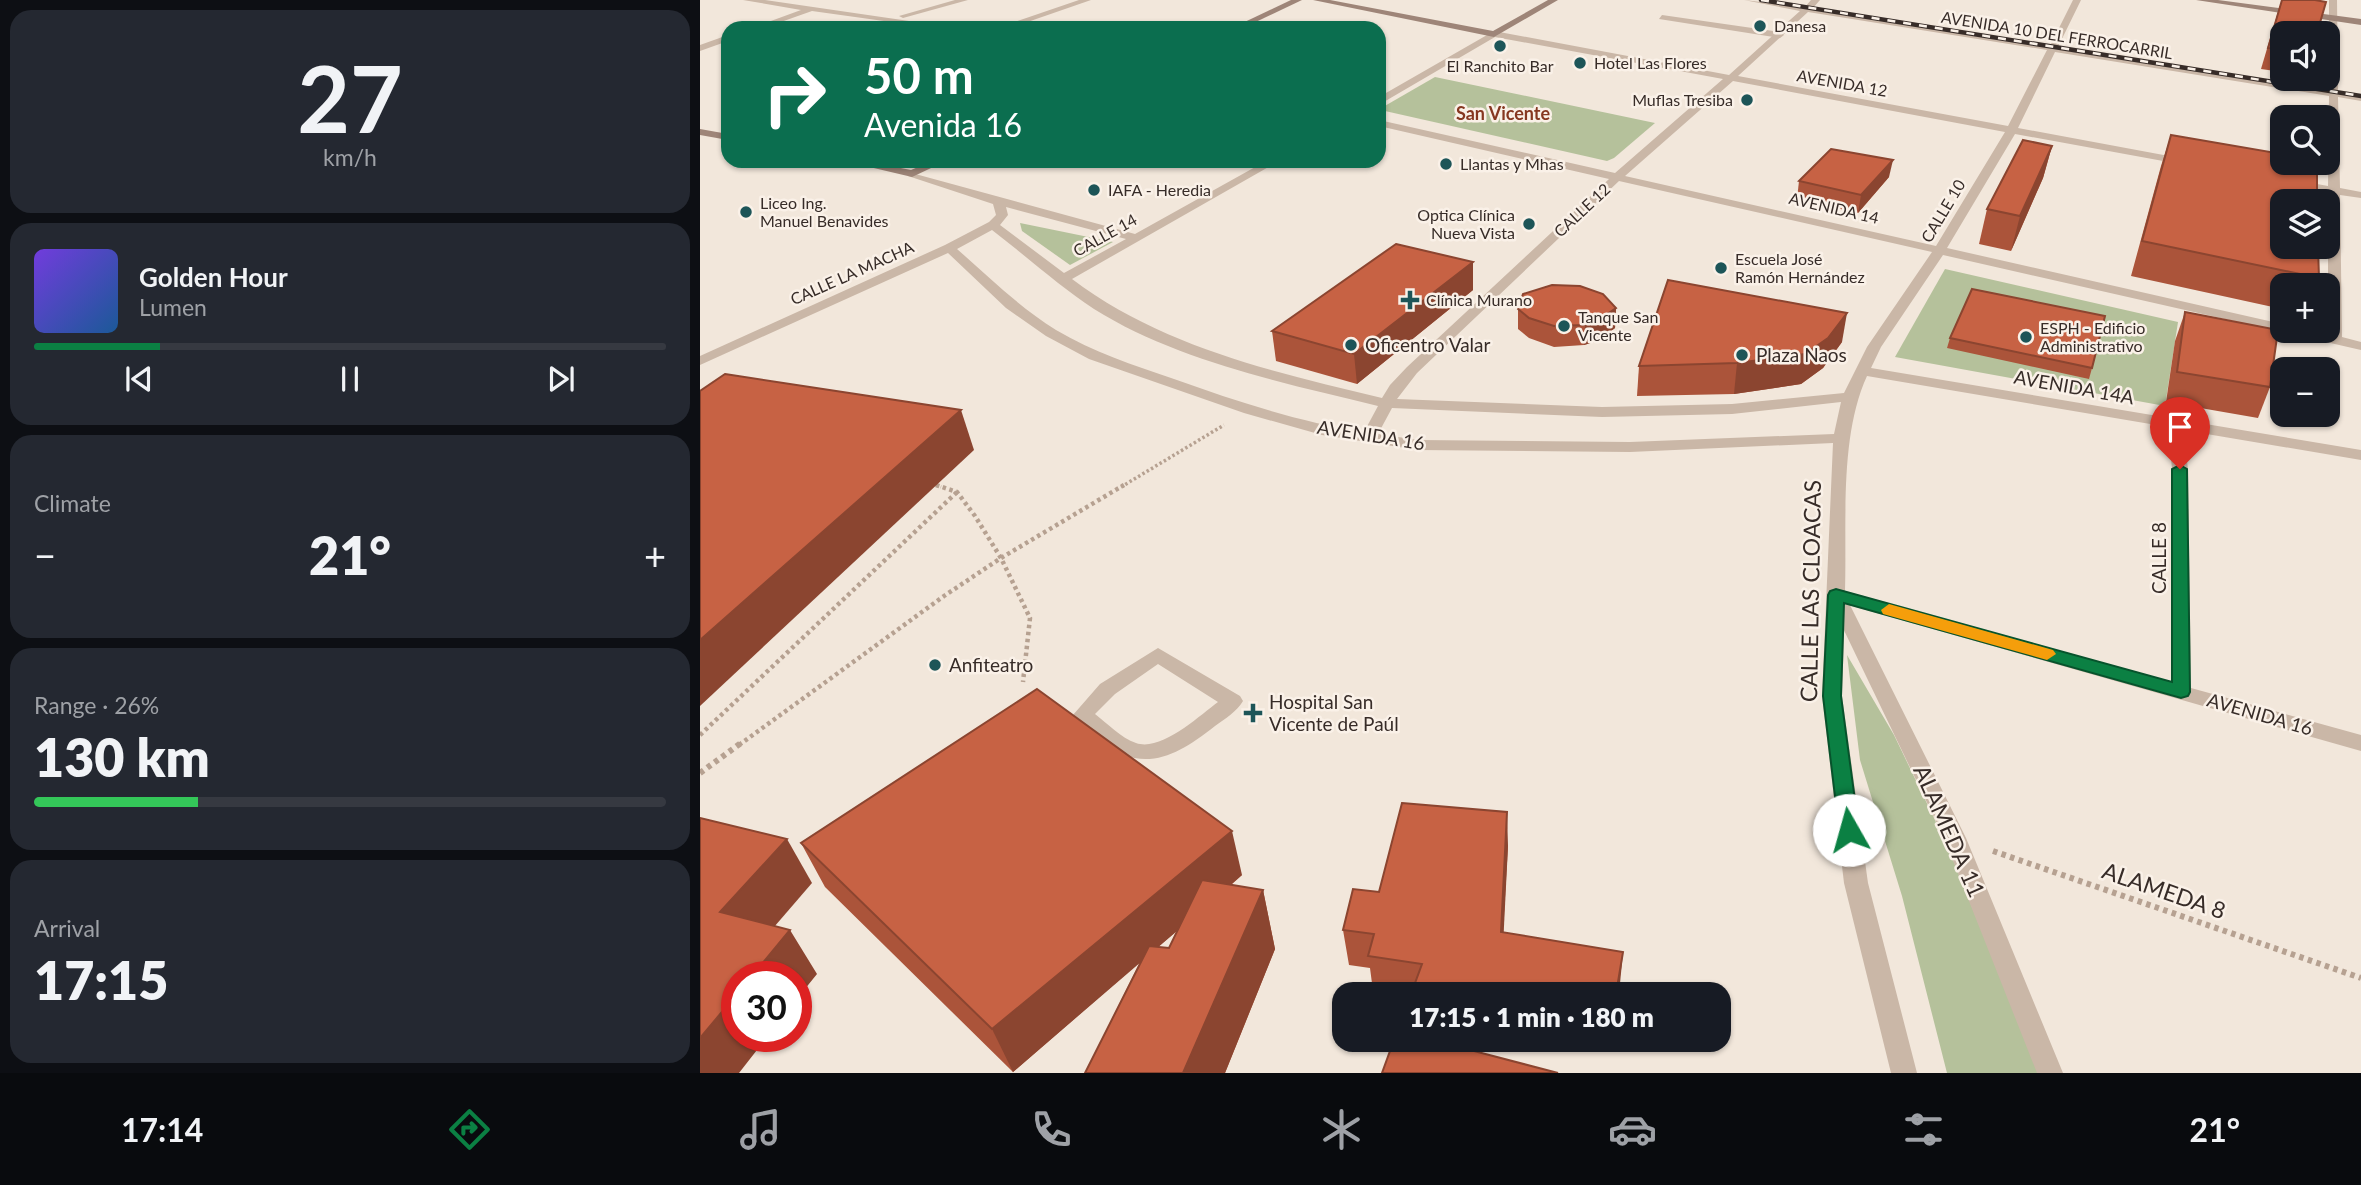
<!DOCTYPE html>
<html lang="en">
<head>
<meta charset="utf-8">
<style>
  :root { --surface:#171b24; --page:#242831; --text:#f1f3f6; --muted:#9ea1a6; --line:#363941; --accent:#0b8043 }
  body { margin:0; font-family:Lato,sans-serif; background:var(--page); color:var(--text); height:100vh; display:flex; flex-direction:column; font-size:26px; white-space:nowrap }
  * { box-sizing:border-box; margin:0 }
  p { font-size:23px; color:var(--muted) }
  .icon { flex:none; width:38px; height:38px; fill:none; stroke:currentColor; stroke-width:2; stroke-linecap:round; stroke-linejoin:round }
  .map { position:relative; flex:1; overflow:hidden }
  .sheet { display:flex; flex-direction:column; gap:10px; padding:10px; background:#0d0f14; width:700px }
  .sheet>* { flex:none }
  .hud { position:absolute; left:21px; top:21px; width:665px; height:147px; border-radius:21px; box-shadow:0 2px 5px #0004; background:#0b6e4f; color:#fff; overflow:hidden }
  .buttons { position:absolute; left:1570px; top:21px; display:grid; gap:14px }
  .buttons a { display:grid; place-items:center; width:70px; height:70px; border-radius:14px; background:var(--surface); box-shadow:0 2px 5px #0004; font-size:35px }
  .speed { position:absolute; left:21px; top:961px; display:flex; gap:14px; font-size:35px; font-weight:700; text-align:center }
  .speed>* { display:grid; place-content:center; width:91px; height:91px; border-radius:50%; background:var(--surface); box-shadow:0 2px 5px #0004; line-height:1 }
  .speed .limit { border:10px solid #d22; background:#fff; color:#111 }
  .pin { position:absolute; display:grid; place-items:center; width:60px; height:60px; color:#fff; margin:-72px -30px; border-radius:50% 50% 50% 0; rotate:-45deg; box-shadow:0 0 7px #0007 }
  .pin .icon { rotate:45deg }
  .me { position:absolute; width:77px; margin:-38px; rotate:353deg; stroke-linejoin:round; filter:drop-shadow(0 0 5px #0008) }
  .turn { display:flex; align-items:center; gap:24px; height:147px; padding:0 28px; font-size:32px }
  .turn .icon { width:91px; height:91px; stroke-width:2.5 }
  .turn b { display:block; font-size:49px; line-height:60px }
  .big { font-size:52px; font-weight:800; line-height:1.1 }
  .sheet .tile { flex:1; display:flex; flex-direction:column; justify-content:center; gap:10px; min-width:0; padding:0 24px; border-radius:21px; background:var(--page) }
  .sheet .dial { align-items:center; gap:0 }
  .dial b { font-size:91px; line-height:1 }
  .song { display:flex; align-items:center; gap:21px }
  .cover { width:84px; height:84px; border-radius:10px; background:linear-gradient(135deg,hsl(260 70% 55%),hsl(210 70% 35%)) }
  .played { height:7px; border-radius:4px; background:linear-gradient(90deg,var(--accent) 20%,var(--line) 20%) }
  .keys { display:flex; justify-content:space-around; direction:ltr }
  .heat { display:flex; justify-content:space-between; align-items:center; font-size:38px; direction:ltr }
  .charge { height:10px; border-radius:5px; background:linear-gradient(90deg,#34c759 26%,var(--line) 0) }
  .trip { position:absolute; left:632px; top:982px; width:399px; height:70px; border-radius:21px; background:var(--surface); box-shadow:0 2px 5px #0004; font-weight:800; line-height:70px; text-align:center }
  .dock { display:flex; height:112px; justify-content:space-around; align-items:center; background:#090b0e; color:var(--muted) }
  .dock .icon { width:49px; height:49px }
  .dock .current { color:var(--accent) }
  .dock b { font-size:32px; color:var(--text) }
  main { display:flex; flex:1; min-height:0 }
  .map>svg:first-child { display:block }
</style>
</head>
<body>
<main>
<section class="sheet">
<div class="tile dial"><b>27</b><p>km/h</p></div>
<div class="tile">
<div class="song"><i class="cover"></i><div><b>Golden Hour</b><p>Lumen</p></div></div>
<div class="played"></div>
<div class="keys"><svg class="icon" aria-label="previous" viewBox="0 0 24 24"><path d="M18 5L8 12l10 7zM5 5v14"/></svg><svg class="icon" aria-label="pause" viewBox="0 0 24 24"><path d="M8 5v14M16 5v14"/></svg><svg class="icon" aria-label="next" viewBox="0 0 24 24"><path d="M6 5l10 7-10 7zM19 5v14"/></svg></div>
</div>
<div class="tile"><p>Climate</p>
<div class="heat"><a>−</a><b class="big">21°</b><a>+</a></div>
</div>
<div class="tile"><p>Range · 26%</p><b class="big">130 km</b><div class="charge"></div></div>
<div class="tile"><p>Arrival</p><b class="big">17:15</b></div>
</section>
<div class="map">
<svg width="1661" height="1073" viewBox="0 0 1661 1073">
  <rect width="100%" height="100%" fill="#f2e7db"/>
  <g fill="#b5c19b">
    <polygon points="735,77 955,123 914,158 907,161 685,111 683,107"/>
    <polygon points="320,223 413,242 370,265 322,231"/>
    <polygon points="1245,269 1478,322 1465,406 1195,357"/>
    <polygon points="1147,655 1194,735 1247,845 1339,1073 1247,1073 1202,896 1160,760"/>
  </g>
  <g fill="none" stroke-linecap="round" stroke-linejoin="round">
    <g stroke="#b6a191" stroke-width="3.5" stroke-dasharray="2.5 2.5" stroke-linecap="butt">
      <polyline points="236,485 241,487"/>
      <polyline points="421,487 524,425"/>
    </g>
    <g stroke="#b6a191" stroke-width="4.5" stroke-dasharray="3.5 3.5" stroke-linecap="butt">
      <polyline points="236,485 257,492 275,516 301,558 330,618 323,682"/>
      <polyline points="0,735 257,492"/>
      <polyline points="39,745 244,596 301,558 424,485"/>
    </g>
    <g stroke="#b6a191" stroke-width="6" stroke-dasharray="4.5 4.5" stroke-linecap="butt">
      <polyline points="0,773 41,743"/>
      <polyline points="1293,851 1661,978"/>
    </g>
    <g fill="#cab7a7" fill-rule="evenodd">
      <polygon points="962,15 1080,32 1084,35 1080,38 959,19"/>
      <polygon points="1136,589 1145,595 1266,838 1363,1073 1337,1073 1244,838 1127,595"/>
      <path d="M 458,648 L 540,696 L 543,701 C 537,711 525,719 515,726 C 477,756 443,775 400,741 C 391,733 379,725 373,715 L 400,684 ZM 458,664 L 518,702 C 499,716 461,752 436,743 C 421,738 407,723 395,714 L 415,694 Z"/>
    </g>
    <g fill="#cab7a7" fill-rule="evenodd">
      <polygon points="43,0 65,0 257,28 234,28 112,11 64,28 52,28 101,10"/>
      <polygon points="255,0 268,0 203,18 199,16"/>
      <polygon points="379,0 391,0 310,28 297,28"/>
      <path d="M 1044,0 L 1105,7 L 1111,0 L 1120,0 L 1113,8 L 1350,46 L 1373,0 L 1381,0 L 1358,47 L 1629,90 L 1629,0 L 1637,0 L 1638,91 L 1661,95 L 1661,101 L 1638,97 L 1640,188 L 1661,192 L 1661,198 L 1640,195 L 1642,337 L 1661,342 L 1661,350 L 1591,334 L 1589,331 L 1613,331 L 1628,334 L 1628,192 L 1589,183 L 1595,180 L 1628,186 L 1629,96 L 1355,52 L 1318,128 L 1485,159 L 1490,162 L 1485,165 L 1315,134 L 1247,248 L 1582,324 L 1582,331 L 1587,331 L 1582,332 L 1243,255 L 1181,347 L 1171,368 L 1661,450 L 1661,460 L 1483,430 L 1488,469 L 1491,688 L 1661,735 L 1661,751 L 1145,604 L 1142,696 L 1168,883 L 1217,1073 L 1191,1073 L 1144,883 L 1122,696 L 1133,443 L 930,452 L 718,450 L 622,435 L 544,413 L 389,359 L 346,336 L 306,308 L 248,253 L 0,365 L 0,356 L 245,245 L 289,222 L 296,215 L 293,204 L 208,176 L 208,172 L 435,234 L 566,161 L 579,161 L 372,279 C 462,347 574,372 682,398 L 690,385 L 707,367 L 909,179 L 679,126 L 679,120 L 915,173 L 1023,79 L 795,37 L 682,103 L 679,104 L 679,97 L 794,31 L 1029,75 L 1100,11 ZM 1108,12 L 1347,50 L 1308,126 L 1038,76 ZM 1033,81 L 1305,132 L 1236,246 L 925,176 ZM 919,181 L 1232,252 L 1167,347 L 1144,393 L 1032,404 L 902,407 L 697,399 L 717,373 ZM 306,207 L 426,239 L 364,273 L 300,225 L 308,215 ZM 292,230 C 326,256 359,286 394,309 C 477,361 584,383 678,406 L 664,432 C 598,422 536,401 474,379 C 433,365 393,352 356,330 C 319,307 289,277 257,249 ZM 1167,376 L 1468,427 L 1472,469 L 1471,682 L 1145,591 C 1147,524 1139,437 1167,376 ZM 1141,402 L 1134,434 L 930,442 L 718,440 L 678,434 L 692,408 L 902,417 L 1032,414 Z"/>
      <polygon points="28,35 28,41 0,51 0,45"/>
    </g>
    <g fill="#9e8578" fill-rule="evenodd">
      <polygon points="591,0 602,0 543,28 532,28"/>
      <polygon points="613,0 630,0 793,31 848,0 858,0 794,37"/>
      <polygon points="1496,0 1518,0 1661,19 1661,25"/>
      <polygon points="0,129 28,134 28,140 0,135"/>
      <polygon points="144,161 165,161 211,170 232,161 246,161 212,177"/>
    </g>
    <defs>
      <polyline id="rail" points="1061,0 1661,96"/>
    </defs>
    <use href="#rail" stroke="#372c28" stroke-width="4.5"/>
    <use href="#rail" stroke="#faf1e8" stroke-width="2.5" stroke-dasharray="8" stroke-linecap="butt"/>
  </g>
  <g fill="#ab543a" fill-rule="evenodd">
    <polygon points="1582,0 1582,72 1561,69 1577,15"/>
    <polygon points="1471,135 1619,278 1615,285 1582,285 1582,309 1431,276 1461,166"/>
    <polygon points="1352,146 1343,178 1311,251 1279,244 1287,209"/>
    <polygon points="1189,177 1158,213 1097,199 1099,181"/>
    <polygon points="773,262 773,290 657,384 576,361 572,331"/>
    <polygon points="916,308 915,328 897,341 884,345 854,347 829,338 818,329 818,309"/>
    <polygon points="1485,312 1570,387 1558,418 1466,402 1475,341"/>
    <polygon points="1250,338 1392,368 1389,379 1247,348"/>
    <polygon points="1142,342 1123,368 1101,384 1034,394 937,396 939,366"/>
    <path d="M 101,843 L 542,875 L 531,885 L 563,890 L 575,949 L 525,1073 L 385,1073 L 440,962 L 313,1072 L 125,887 ZM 478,930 L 469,948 L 458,947 Z"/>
    <polygon points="808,846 803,932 921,987 919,994 695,994 673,991 670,968 649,965 643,930 679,892"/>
    <polygon points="840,1040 912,1040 910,1051"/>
  </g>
  <g fill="#8b4530">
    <polygon points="1352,146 1343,178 1311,251 1320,216"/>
    <polygon points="1193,160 1189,177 1158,213 1161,195"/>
    <polygon points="773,262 773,290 657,384 654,354"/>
    <polygon points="916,308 915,328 897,341 884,345 885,325"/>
    <polygon points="1147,313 1142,342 1123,368 1101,384 1034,394 1037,363"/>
    <polygon points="261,410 274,450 0,706 0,640"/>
    <polygon points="807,812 808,846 802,966 801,932"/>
    <polygon points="532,831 542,875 313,1072 292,1029"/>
    <polygon points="87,839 112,883 49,956 20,912"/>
    <polygon points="563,890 575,949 525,1073 483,1073"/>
    <polygon points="90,930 117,974 96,1000 96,976 52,976"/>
    <polygon points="923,952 919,994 916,994"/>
    <polygon points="37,994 37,1036 68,1036 39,1073 0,1073 0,1038"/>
    <polygon points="776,1040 783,1040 778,1073 774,1051"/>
  </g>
  <g fill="#c76244" stroke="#8b4530" stroke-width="2">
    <polygon points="1582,0 1615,0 1626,2 1617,33 1582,33 1582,49 1568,48"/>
    <polygon points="1471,135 1582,154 1582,163 1617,163 1617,201 1582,201 1582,247 1618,247 1619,278 1442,241"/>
    <polygon points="1323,140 1352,146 1320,216 1287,209"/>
    <polygon points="1131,149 1193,160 1161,195 1099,181"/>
    <polygon points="696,244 773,262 654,354 572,331"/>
    <polygon points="968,280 1147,313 1128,338 1105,354 1037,363 939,366"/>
    <polygon points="852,285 880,286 903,294 916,308 897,321 885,325 854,326 829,318 818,309 823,294"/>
    <polygon points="1272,289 1405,316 1392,368 1250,338"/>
    <polygon points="1485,312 1578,330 1570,387 1477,372"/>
    <polygon points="25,374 261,410 0,640 0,391"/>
    <polygon points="337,689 532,831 292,1029 101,843"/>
    <polygon points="702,803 807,812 801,932 923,952 916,994 711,994 722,964 668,956 674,934 643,930 653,889 679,892"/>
    <polygon points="0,818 87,839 20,912 90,930 52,976 37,976 37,994 0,1038"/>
    <polygon points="502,880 563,890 483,1073 385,1073 449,946 469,948"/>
    <polygon points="694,1040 776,1040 774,1051 858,1073 682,1073"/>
  </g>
  <polygon fill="#0b8043" stroke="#07532c" stroke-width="2" points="1480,465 1487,469 1490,692 1488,696 1481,698 1144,603 1141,696 1159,830 1156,836 1149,838 1142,836 1139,830 1123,696 1128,595 1130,591 1136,589 1472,682 1472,469"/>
  <polygon fill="#f59e0b" points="1189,604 1353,650 1356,654 1347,660 1183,614 1181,610"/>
  <g fill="#1d5558" stroke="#faf1e8" stroke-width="2.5">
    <circle cx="1060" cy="26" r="7"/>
    <circle cx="800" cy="46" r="7"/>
    <circle cx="880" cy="63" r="7"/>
    <circle cx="1047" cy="100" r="7"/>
    <circle cx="746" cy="164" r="7"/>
    <circle cx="394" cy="190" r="7"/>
    <circle cx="46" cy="212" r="7"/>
    <circle cx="829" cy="224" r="7"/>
    <circle cx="1021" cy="268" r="7"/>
    <path d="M706.5 289.5h7v7h7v7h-7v7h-7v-7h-7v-7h7z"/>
    <circle cx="864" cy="326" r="7"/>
    <circle cx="1326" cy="337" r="7"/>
    <circle cx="651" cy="345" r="7"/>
    <circle cx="1042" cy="355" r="7"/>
    <circle cx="235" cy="665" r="7"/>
    <path d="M549.5 702.5h7v7h7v7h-7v7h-7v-7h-7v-7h7z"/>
  </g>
  <g text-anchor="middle" stroke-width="5" stroke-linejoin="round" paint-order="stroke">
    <g font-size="16" fill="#372c28" stroke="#faf1e8" text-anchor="start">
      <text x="1074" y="32">Danesa</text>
      <text x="894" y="69">Hotel Las Flores</text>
      <text x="800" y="72" text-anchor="middle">El Ranchito Bar</text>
      <text x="1033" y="106" text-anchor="end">Muflas Tresiba</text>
      <text x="760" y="170">Llantas y Mhas</text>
      <text x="408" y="196">IAFA - Heredia</text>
      <text x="60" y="209">Liceo Ing.<tspan x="60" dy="18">Manuel Benavides</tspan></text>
      <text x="815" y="221" text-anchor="end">Optica Clínica<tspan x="815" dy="18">Nueva Vista</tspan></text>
      <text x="1035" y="265">Escuela José<tspan x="1035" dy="18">Ramón Hernández</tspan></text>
      <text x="726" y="306">Clínica Murano</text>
      <text x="878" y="323">Tanque San<tspan x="878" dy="18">Vicente</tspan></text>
      <text x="1340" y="334">ESPH - Edificio<tspan x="1340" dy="18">Administrativo</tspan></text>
    </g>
    <g font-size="16" fill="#372c28" stroke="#faf1e8">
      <text transform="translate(1357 35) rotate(9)" y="6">AVENIDA 10 DEL FERROCARRIL</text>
      <text transform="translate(1142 83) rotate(10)" y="6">AVENIDA 12</text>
      <text transform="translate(1134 208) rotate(13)" y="6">AVENIDA 14</text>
      <text transform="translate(882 210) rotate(-43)" y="6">CALLE 12</text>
      <text transform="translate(1243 211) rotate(-59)" y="6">CALLE 10</text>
      <text transform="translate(405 235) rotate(-29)" y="6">CALLE 14</text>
      <text transform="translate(152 273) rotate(-24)" y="6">CALLE LA MACHA</text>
    </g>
    <g font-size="18" font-weight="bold" fill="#863720" stroke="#faf1e8">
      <text x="803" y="120">San Vicente</text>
    </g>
    <g font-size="19" fill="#372c28" stroke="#faf1e8" text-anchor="start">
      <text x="665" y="352">Oficentro Valar</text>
      <text x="1056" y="362">Plaza Naos</text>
      <text x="249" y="672">Anfiteatro</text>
      <text x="569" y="709">Hospital San<tspan x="569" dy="22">Vicente de Paúl</tspan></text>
    </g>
    <g font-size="19" fill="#372c28" stroke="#faf1e8">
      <text transform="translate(1374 387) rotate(10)" y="7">AVENIDA 14A</text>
      <text transform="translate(671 435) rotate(9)" y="7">AVENIDA 16</text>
      <text transform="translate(1459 558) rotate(-90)" y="7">CALLE 8</text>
      <text transform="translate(1560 714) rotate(16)" y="7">AVENIDA 16</text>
    </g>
    <g font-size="23" fill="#372c28" stroke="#faf1e8">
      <text transform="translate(1111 591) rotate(-89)" y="8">CALLE LAS CLOACAS</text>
      <text transform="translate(1249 831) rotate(66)" y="8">ALAMEDA 11</text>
      <text transform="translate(1464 891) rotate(19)" y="8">ALAMEDA 8</text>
    </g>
  </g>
</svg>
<div class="buttons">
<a><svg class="icon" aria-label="sound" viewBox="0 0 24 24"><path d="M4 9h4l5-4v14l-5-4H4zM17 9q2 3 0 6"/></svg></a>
<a><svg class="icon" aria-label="search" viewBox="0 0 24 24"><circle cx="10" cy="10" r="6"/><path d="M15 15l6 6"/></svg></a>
<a><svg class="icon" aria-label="layers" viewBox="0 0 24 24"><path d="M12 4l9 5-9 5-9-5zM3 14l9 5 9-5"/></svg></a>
<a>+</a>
<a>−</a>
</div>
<div class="speed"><div class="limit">30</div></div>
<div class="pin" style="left:1480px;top:469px;background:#d93025"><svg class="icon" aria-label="arrive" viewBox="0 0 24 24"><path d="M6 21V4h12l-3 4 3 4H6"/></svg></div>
<svg class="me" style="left:1149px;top:830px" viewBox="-20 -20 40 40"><circle r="19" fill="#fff"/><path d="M0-13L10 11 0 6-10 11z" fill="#0b8043"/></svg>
<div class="trip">17:15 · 1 min · 180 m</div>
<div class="hud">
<div class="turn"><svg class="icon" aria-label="right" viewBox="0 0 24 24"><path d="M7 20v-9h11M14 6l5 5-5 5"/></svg><div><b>50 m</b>Avenida 16</div></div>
</div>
</div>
</main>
<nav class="dock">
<b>17:14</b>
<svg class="icon current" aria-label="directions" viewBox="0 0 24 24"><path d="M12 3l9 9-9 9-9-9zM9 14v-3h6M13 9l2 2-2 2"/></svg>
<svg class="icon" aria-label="music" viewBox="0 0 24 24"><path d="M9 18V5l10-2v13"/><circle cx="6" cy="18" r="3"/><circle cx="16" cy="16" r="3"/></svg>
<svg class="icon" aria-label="phone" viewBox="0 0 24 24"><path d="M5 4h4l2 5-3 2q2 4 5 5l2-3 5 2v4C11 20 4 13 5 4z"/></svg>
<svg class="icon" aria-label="climate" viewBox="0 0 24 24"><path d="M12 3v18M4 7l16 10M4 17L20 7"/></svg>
<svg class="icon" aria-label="car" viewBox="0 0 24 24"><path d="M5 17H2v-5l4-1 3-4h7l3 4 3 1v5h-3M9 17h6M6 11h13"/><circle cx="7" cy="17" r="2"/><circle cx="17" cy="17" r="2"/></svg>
<svg class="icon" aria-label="filters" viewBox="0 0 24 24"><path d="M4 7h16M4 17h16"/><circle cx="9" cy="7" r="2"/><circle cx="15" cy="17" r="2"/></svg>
<b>21°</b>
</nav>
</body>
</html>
